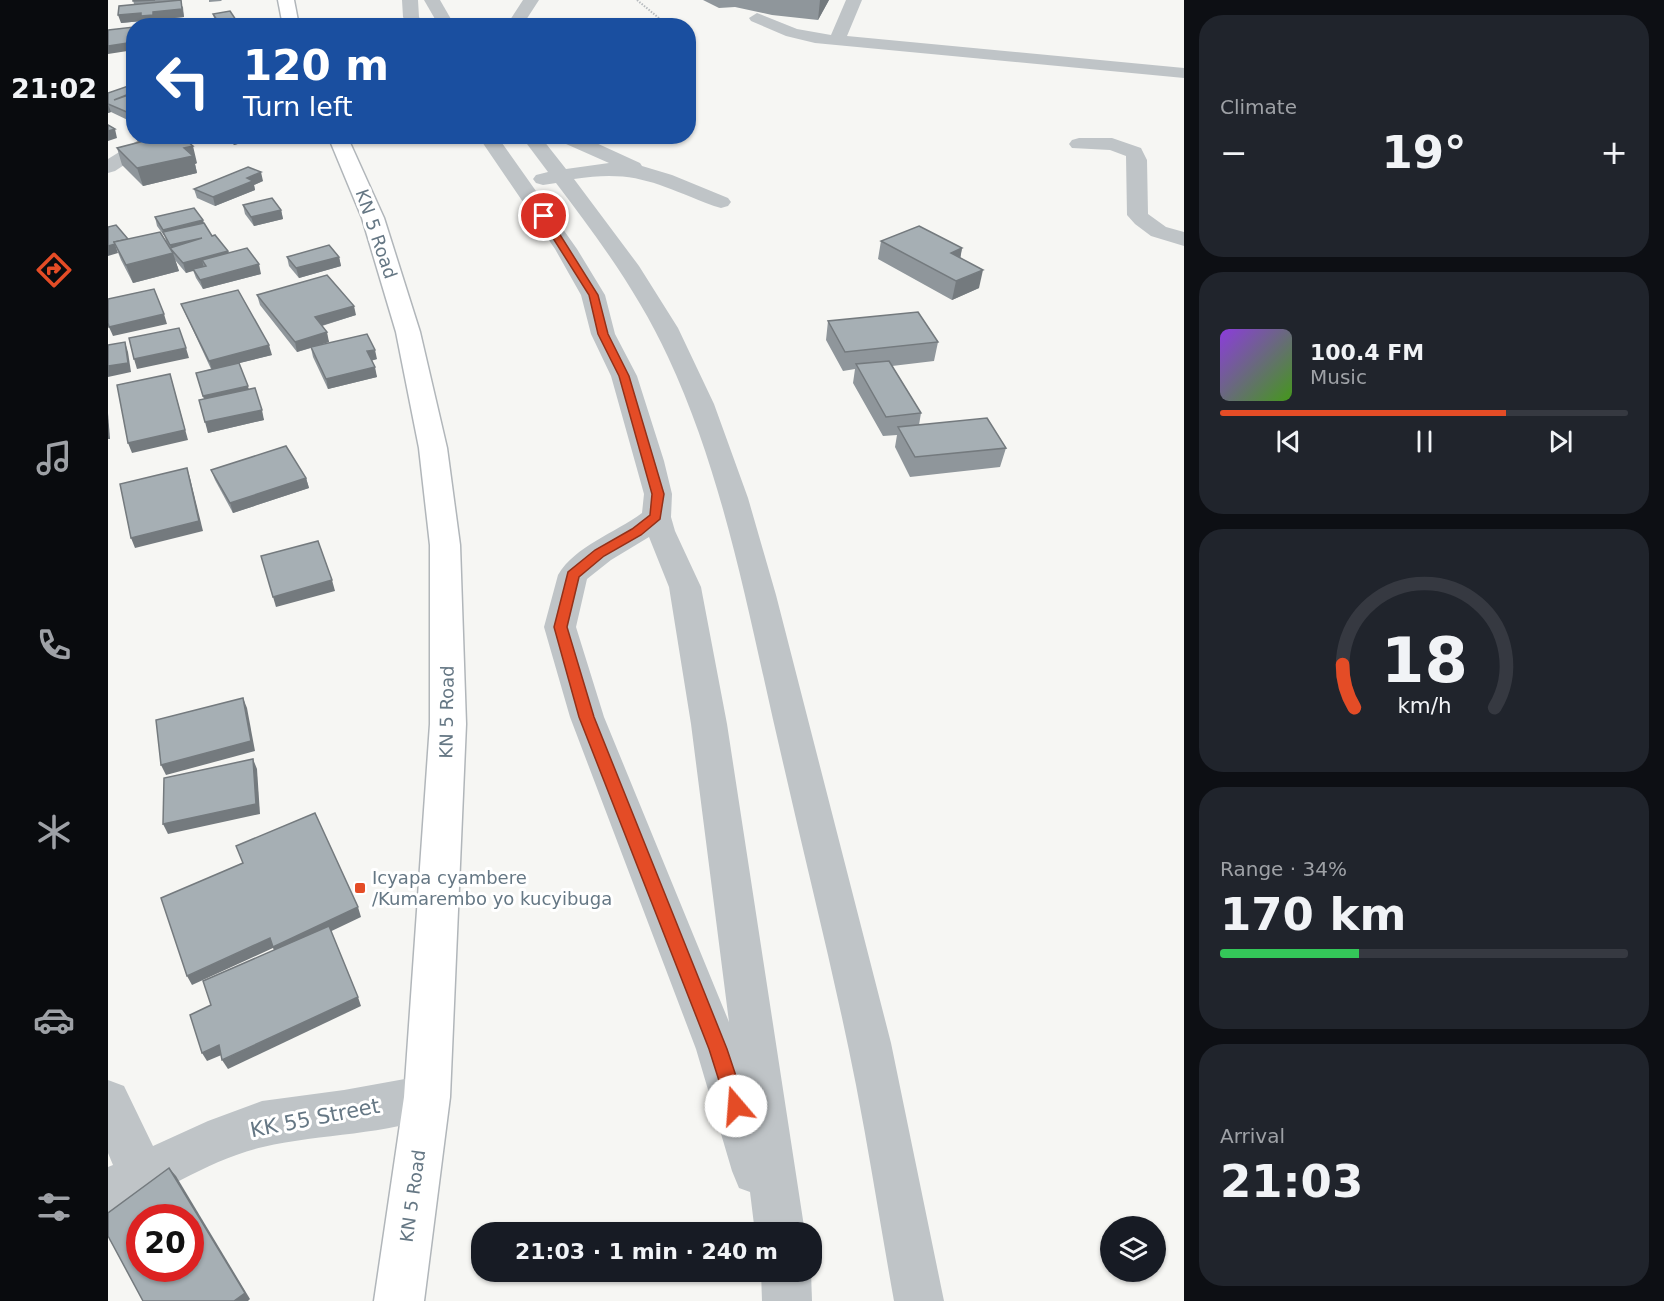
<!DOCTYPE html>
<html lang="en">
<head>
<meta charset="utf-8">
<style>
  :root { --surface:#171b24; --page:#20242c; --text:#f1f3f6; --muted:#9ea1a6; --line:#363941; --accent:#e44c26 }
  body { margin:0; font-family:"DejaVu Sans",sans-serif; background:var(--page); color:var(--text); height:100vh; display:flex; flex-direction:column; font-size:22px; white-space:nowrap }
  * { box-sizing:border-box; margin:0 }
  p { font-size:20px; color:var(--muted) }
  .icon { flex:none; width:33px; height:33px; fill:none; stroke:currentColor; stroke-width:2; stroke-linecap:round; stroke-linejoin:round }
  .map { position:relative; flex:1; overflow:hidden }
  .side { display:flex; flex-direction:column; gap:15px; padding:15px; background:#0d0f14; width:480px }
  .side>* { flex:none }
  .guide { position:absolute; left:18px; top:18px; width:570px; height:126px; border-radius:24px; box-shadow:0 2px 4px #0004; background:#1a4fa0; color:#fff; overflow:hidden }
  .buttons { position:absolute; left:992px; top:1216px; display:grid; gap:12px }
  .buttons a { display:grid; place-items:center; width:66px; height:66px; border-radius:50%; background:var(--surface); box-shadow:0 2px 4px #0004; font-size:30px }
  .speed { position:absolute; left:18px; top:1204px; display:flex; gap:12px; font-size:30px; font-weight:700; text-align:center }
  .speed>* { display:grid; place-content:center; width:78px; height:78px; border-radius:50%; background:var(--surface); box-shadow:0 2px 4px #0004; line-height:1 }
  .speed .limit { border:9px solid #d22; background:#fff; color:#111 }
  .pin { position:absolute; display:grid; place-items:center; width:51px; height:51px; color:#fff; margin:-26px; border:3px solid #fff; border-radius:50%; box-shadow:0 2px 6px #0007 }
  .me { position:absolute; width:66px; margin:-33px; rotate:342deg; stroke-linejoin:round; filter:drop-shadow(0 0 4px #0008) }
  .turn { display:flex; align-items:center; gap:21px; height:126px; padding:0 18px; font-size:27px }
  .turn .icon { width:78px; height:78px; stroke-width:2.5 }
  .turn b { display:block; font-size:42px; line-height:51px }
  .big { font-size:45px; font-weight:700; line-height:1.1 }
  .side .tile { flex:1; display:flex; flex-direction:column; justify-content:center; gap:9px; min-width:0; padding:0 21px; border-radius:24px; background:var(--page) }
  .side .dial { align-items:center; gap:0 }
  .dial svg { height:156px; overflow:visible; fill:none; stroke:var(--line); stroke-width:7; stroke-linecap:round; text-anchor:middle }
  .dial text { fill:var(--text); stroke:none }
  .song { display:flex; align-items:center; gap:18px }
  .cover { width:72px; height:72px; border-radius:9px; background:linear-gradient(135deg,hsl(270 70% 55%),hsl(100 70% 35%)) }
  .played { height:6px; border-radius:3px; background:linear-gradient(90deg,var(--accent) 70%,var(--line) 70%) }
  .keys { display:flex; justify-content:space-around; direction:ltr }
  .heat { display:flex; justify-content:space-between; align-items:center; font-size:33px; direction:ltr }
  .charge { height:9px; border-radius:4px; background:linear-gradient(90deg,#34c759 34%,var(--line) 0) }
  .trip { position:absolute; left:363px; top:1222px; width:351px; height:60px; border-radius:24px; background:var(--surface); box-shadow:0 2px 4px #0004; font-weight:700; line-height:60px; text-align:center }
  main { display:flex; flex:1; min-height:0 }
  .tabs { display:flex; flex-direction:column; width:108px; justify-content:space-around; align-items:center; background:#090b0e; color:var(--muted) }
  .tabs .icon { width:42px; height:42px }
  .tabs .on { color:var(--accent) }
  .tabs b { font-size:27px; color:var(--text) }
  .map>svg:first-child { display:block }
</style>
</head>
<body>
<main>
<nav class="tabs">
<b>21:02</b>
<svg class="icon on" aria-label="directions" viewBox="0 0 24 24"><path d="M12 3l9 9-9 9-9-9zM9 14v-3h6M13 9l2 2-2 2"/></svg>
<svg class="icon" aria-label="music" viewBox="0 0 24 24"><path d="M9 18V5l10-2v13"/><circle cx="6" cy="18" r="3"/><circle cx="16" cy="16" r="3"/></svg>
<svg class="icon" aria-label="phone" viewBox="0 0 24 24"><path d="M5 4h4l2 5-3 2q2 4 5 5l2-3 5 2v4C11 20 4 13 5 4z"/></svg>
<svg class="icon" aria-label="climate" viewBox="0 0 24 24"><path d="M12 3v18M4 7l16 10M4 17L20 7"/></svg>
<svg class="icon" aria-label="car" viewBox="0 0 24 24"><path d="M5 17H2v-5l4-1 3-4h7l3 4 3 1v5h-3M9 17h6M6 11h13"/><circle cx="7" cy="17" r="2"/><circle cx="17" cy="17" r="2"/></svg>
<svg class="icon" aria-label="filters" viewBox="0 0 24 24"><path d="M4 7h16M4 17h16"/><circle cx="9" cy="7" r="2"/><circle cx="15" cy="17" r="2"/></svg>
</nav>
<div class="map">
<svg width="1076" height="1301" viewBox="0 0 1076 1301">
  <rect width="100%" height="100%" fill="#f6f6f3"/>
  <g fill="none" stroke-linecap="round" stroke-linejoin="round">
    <defs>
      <g id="major">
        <polygon points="170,0 186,0 191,26 175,26"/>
        <polygon points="220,136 239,136 276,218 312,332 339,448 352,545 358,724 342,1097 316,1301 266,1301 296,1097 322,724 322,545 311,448 288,332 254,218"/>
      </g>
    </defs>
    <use href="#major" stroke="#b1b6ba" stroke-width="3"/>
    <polyline stroke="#b7bbbe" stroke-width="2" stroke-dasharray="1.5 1.5" stroke-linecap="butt" points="529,0 552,19 555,26"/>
    <g fill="#bfc4c7" fill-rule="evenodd">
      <polygon points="294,0 310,0 311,17 316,26 300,26 295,17"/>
      <polygon points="316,0 332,0 347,26 331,26"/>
      <polygon points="415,0 431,0 418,20 421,26 405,26 402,20"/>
      <polygon points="738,0 754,0 739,36 1076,68 1076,78 707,43 678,36 643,21 641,18 649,13 689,29 723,35"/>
      <polygon points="37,136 60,136 7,171 0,173 0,159"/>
      <path d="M 370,136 L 389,136 L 469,249 L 497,295 L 507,334 L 529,376 L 556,461 L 564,494 L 563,517 L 567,531 L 593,587 L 619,724 L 697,1233 L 647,1233 L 642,1192 L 631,1188 L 624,1171 L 588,1049 L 462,717 L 436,627 L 450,575 C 467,546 507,533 534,513 L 536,494 L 503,376 L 483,334 L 473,295 L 447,249 ZM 541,537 L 561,587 L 583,724 L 621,1022 L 496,717 L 468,627 L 479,579 L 503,560 Z"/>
      <path d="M 413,136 L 432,136 L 458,169 L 501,163 L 449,140 L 447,136 L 473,136 L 532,163 L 534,166 L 564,175 L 620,198 L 623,202 L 620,206 L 613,208 L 606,206 C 550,185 529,169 466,179 L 531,266 L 570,328 L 606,404 L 640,498 L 668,595 L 783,1043 L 836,1301 L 786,1301 C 773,1229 762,1157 748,1085 C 727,978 700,873 676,767 C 643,629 620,486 560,357 C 531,294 490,238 448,183 L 435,185 L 428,183 L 425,179 L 428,175 L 440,172 Z"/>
      <polygon points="971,138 1004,138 1033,148 1039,160 1040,214 1058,227 1076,232 1076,246 1043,236 1027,224 1019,215 1018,156 1002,150 964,148 961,144 964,140"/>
      <path d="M 319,1075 L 335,1081 L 342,1097 L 335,1113 C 278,1136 214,1133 155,1147 C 102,1159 50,1195 0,1216 L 0,1167 L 5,1165 L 0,1153 L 0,1080 L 16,1086 L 45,1146 L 100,1121 L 154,1101 L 236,1090 Z"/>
      <polygon points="653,1272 703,1272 704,1301 654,1301"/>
    </g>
    <use href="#major" fill="#fff" fill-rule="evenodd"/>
  </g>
  <g fill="#8f969b">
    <polygon points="25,0 67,0 75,7 76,17 47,20 47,22 35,23 34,21 13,23 26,4"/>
    <polygon points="101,0 114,0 113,1 101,2"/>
    <polygon points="595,0 721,0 710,20 664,15 627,7 611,8"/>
    <polygon points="105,14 132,26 110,26 107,22"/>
    <polygon points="26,84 26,123 3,112 0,113 0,93"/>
    <polygon points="116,136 151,136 152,138 126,145"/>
    <polygon points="29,139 89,163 87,164 89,173 35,186 14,165 9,148 30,143"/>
    <polygon points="155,181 146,185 147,190 107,206 89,198 86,189"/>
    <polygon points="135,205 173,210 175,219 146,226 137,214"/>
    <polygon points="47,217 96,223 104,236 121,253 153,274 95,289 88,278 85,270 78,273 67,260 71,271 25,283 13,260 0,227 20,239 58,241 57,237 49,226"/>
    <polygon points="773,241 854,248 852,258 871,288 844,300 770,259"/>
    <polygon points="179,257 231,257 233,266 191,278 181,266"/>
    <polygon points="149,295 248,315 214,326 221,342 210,345 269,359 263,361 269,377 220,389 205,357 203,348 189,352 152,305"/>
    <polygon points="73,304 164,355 131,363 141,390 156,420 100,433 96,399 88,373 103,369 77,313"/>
    <polygon points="720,321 830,342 826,361 784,366 813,413 811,425 898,448 892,467 802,477 787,447 789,435 775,436 745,383 747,369 735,371 718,340"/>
    <polygon points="103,470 198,478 201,488 125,513 107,480"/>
  </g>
  <g fill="#747a7e">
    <polygon points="73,0 76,17 47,20 47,22 35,23 34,21 13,23 10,15 45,12"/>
    <polygon points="712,0 721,0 710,20"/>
    <polygon points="26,42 26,50 0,54 0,46"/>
    <polygon points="0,104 3,112 0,113"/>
    <polygon points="7,129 9,138 0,141 0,131"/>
    <polygon points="124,136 151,136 152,138 126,145"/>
    <polygon points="85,146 89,163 87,164 89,173 35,186 29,168 76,148"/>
    <polygon points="153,172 155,181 146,185 147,190 107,206 105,197 139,178"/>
    <polygon points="173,210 175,219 146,226 143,217"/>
    <polygon points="95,220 98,229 57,236 55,230"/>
    <polygon points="94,238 63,249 62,245"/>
    <polygon points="7,244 10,253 0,256 0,246"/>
    <polygon points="854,248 851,266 843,253"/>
    <polygon points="120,251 123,260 94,260 96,268 78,273 75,263"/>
    <polygon points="65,253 71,271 25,283 18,265"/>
    <polygon points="231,257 233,266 191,278 188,268"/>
    <polygon points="151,264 153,274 95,289 92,280"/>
    <polygon points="875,270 871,288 844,300 848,281"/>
    <polygon points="246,306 248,315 209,327 207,317"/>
    <polygon points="56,314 59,324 5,336 1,327"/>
    <polygon points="219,332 221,342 189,352 187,342"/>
    <polygon points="17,342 20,352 23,372 0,377 0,366"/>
    <polygon points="161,345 164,355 104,370 101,361"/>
    <polygon points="78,348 81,358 29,369 26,359"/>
    <polygon points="267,350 269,359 261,361 259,351"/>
    <polygon points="267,367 269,377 220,389 218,379"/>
    <polygon points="62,374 80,440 24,453 20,443"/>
    <polygon points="140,386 142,396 99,406 95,396"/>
    <polygon points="154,410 156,420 100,433 97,422"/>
    <polygon points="0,413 2,439 0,439"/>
    <polygon points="79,468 82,478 95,531 27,548 23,538"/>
    <polygon points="198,478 201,488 125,513 122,503"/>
    <polygon points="224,580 227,591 168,607 165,597"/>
    <polygon points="135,698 139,708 147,751 58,775 53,765"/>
    <polygon points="145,759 149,769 152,814 60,834 55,824"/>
    <polygon points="250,907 253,917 169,957 165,948 84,985 79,976 162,938"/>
    <polygon points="250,997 253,1006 120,1069 114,1060"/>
    <polygon points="111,1045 116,1054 99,1061 94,1053"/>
    <polygon points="61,1168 68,1176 142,1299 140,1301 126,1301"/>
  </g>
  <g fill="#a6afb4" stroke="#747a7e" stroke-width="1.5" fill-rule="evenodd">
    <polygon points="25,0 47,0 25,1"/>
    <polygon points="73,0 74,9 45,12 45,15 33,16 33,13 10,15 11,6"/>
    <polygon points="122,11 132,26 113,26 105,14"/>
    <polygon points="74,20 78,26 60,26 58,23"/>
    <polygon points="26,27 26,42 0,46 0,30"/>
    <polygon points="26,84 26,92 6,100 26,93 26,115 0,104 0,93"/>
    <polygon points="0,125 7,129 0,131"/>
    <polygon points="37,136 51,136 52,138 57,136 73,136 85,146 76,148 85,156 29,168 9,148 32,142 29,139"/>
    <polygon points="140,167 153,172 139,178 145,181 105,197 86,189"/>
    <polygon points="164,198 173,210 143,217 135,205"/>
    <polygon points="86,208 95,220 55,230 47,217"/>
    <polygon points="96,223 104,236 107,235 120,251 75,263 62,248 94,238 62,245 55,232"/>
    <polygon points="8,225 20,239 6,242 7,244 0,246 0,227"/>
    <polygon points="811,226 854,248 843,253 875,270 848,281 773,241"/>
    <polygon points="52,232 65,253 18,265 6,242"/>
    <polygon points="221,245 231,257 188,268 179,257"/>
    <polygon points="139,248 151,264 92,280 85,269 98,266 94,260"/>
    <polygon points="219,275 246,306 207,317 219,332 187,342 149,295"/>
    <polygon points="46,289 56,314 1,327 0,323 0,299"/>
    <polygon points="130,290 161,345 101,361 73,304"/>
    <polygon points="810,312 830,342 737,352 720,321"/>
    <polygon points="71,328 78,348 26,359 21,338"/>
    <polygon points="259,334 267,350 259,351 267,367 218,379 203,347"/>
    <polygon points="17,342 20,363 0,366 0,345"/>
    <polygon points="781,361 813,413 778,417 748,364"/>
    <polygon points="131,363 140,386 95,396 88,373"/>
    <polygon points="62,374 77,430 20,443 9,385"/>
    <polygon points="147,388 154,410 97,422 91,400"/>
    <polygon points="879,418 898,448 807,457 790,427"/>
    <polygon points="178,446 198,478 122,503 103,470"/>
    <polygon points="79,468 91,521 23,538 12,484"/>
    <polygon points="210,541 224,580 165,597 153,556"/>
    <polygon points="135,698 143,741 53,765 48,720"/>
    <polygon points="145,759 148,804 55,824 56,778"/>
    <polygon points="207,813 250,907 165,947 162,938 79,976 53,898 135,863 128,846"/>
    <polygon points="221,926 250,997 114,1060 111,1045 94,1053 82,1015 103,1005 95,981"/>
    <path d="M 61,1168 L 137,1293 L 126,1301 L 35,1301 L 0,1236 L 0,1213 ZM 32,1218 L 82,1218 L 82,1269 L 32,1269 Z"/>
  </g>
  <polygon fill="#e44c26" stroke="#943119" stroke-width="1.5" points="433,214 439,214 490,295 500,334 521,376 556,494 552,519 533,535 496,556 471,577 459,627 486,717 619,1049 638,1106 635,1113 628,1116 622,1113 619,1106 601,1049 471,717 446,627 460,572 487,550 524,529 542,515 544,494 511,376 490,334 481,295 431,216"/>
  <rect fill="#e44c26" stroke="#fff" stroke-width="2" x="246" y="882" width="12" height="12" rx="3"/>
  <g text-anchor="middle" stroke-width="6" stroke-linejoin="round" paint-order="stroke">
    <g font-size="18" fill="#657784" stroke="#fff">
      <text transform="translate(268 234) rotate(71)" y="6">KN 5 Road</text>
      <text transform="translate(339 712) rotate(-89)" y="6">KN 5 Road</text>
      <text transform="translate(305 1196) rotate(-82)" y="6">KN 5 Road</text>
    </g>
    <g font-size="18" fill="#657784" stroke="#fff" text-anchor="start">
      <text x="264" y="884">Icyapa cyambere<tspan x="264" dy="21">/Kumarembo yo kucyibuga</tspan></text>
    </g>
    <g font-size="21" fill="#657784" stroke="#fff">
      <text transform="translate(207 1118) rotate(-11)" y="7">KK 55 Street</text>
    </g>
  </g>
</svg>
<div class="buttons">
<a><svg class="icon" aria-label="layers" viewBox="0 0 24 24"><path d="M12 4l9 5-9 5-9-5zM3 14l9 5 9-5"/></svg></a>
</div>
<div class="speed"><div class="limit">20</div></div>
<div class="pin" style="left:436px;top:216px;background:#d93025"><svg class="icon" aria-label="arrive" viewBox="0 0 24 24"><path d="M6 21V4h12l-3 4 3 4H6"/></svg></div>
<svg class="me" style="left:628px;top:1106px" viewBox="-20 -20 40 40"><circle r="19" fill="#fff"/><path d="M0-13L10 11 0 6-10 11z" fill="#e44c26"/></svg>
<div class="trip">21:03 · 1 min · 240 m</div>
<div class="guide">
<div class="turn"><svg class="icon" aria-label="left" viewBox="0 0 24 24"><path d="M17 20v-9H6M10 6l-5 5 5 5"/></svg><div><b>120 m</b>Turn left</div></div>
</div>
</div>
<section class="side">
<div class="tile"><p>Climate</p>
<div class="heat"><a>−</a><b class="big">19°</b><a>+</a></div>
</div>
<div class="tile">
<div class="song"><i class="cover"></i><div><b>100.4 FM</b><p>Music</p></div></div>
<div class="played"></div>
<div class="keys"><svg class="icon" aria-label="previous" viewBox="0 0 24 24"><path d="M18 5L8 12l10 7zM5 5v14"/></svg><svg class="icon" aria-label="pause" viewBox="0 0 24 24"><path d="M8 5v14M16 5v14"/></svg><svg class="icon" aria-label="next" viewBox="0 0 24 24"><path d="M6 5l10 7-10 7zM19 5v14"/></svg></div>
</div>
<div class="tile dial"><svg viewBox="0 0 100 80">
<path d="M14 69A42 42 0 1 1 86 69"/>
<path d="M14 69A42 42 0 0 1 8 47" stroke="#e44c26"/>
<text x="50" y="56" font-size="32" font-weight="700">18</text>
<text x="50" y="72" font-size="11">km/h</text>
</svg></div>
<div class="tile"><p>Range · 34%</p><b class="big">170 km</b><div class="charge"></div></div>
<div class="tile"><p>Arrival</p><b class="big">21:03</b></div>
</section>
</main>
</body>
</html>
